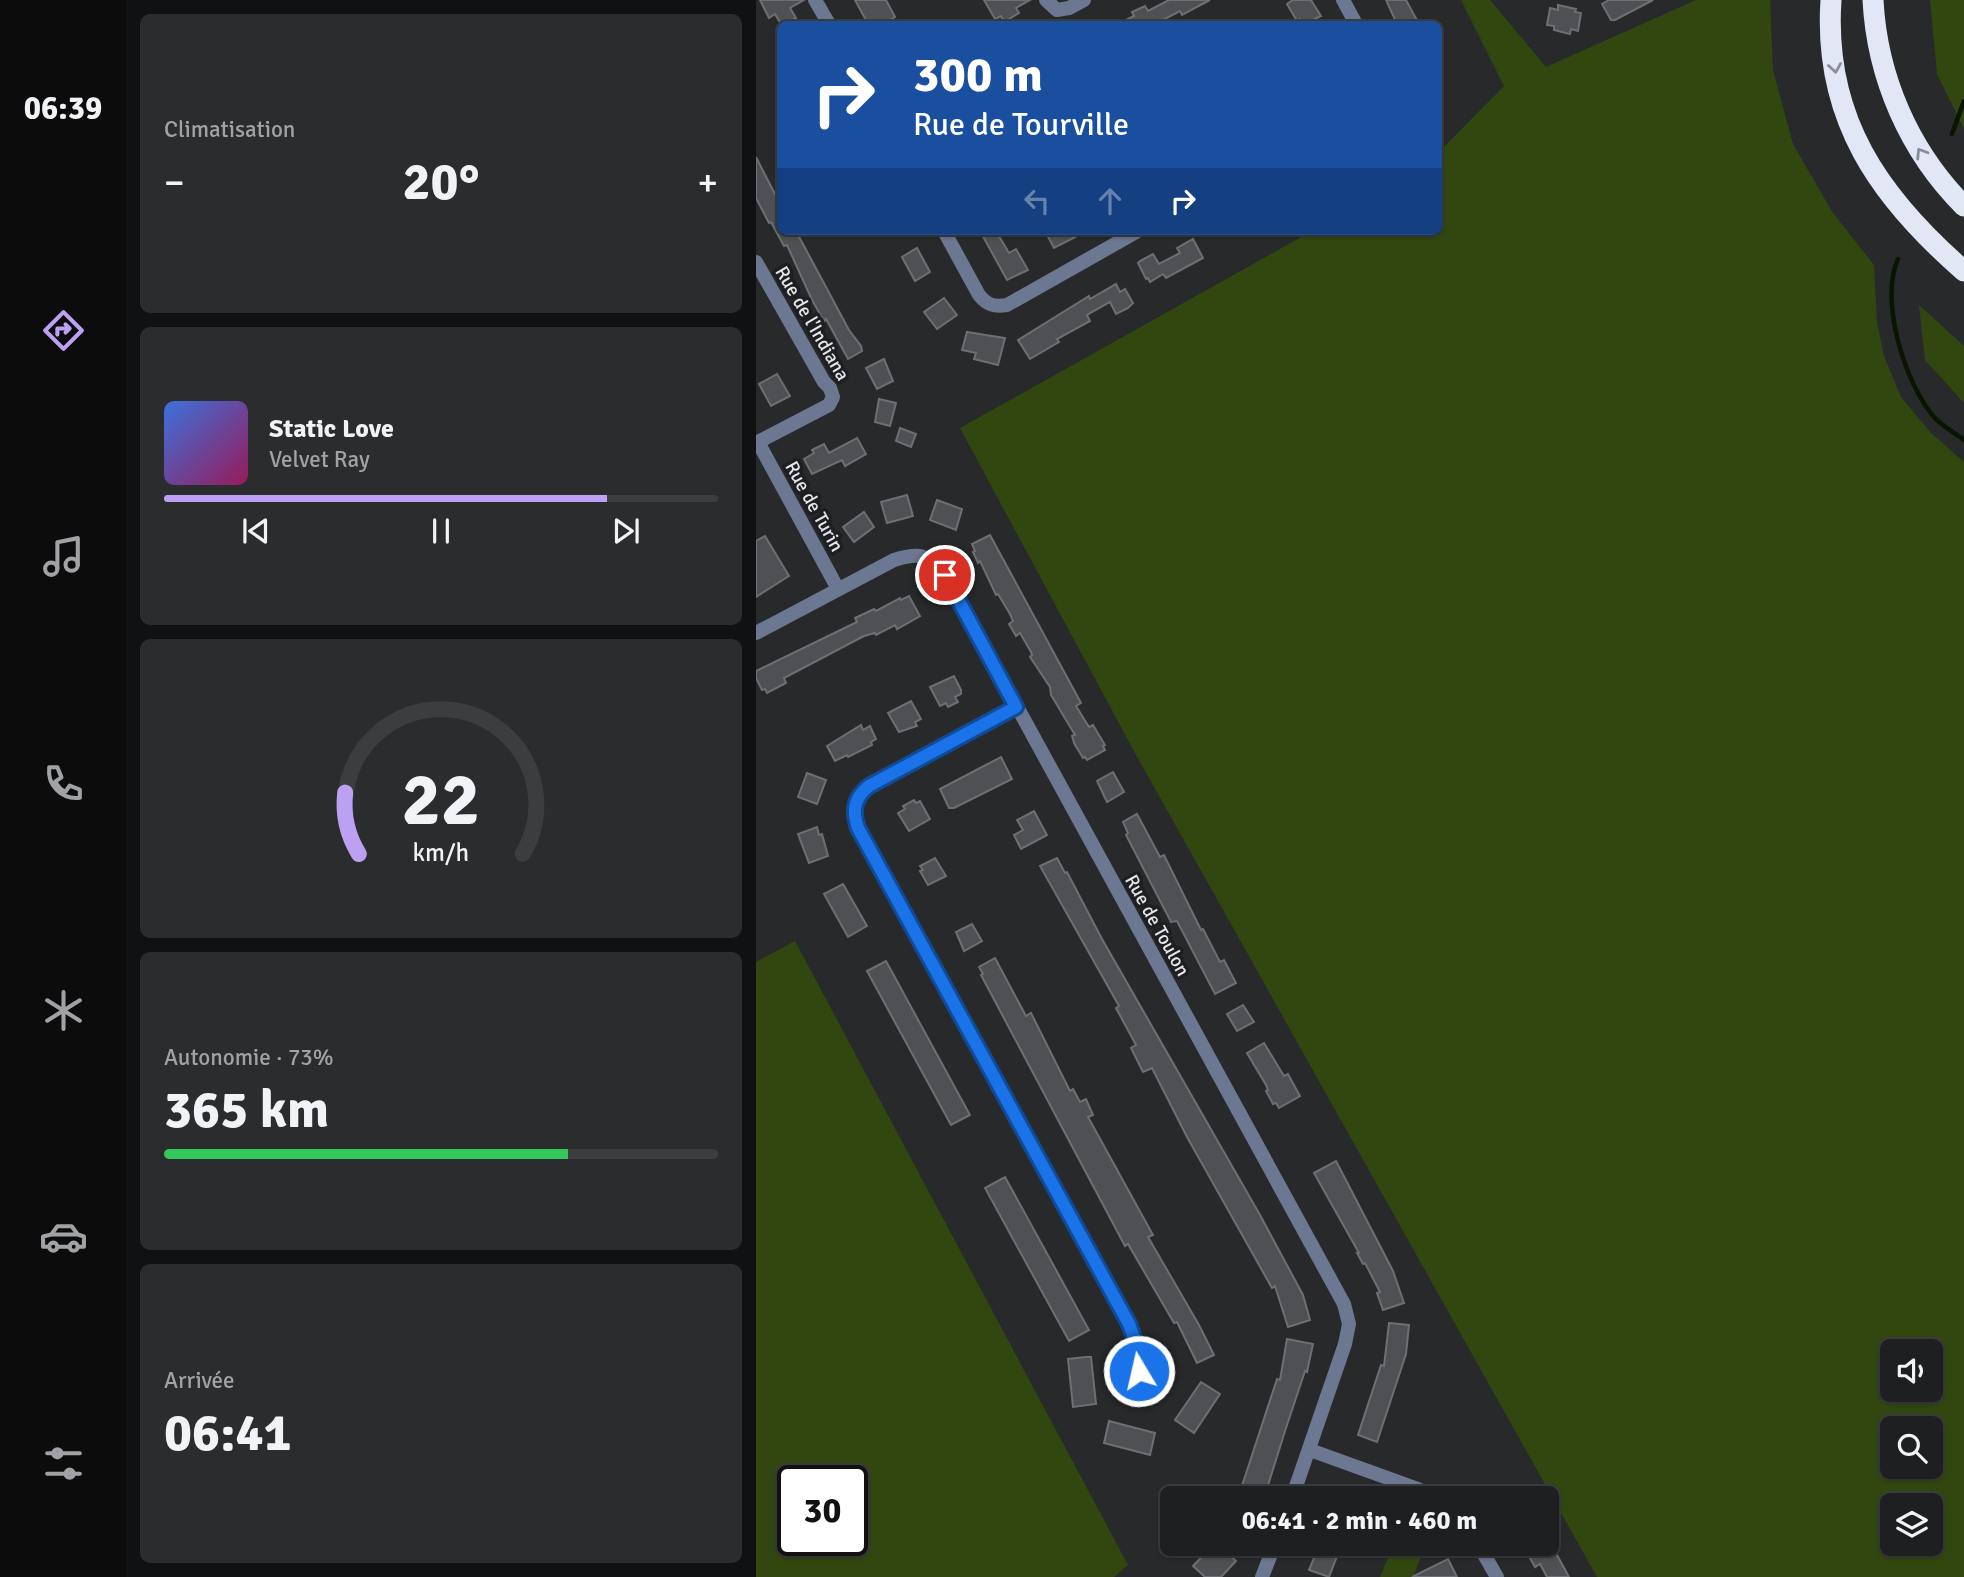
<!DOCTYPE html>
<html lang="fr">
<head>
<meta charset="utf-8">
<style>
  :root { --surface:#1d1f20; --page:#2a2c2d; --text:#f1f3f6; --muted:#a0a2a5; --line:#3b3d3e; --accent:#bca0f2 }
  body { margin:0; font-family:Signika,sans-serif; background:var(--page); color:var(--text); height:100vh; display:flex; flex-direction:column; font-size:26px; white-space:nowrap }
  * { box-sizing:border-box; margin:0 }
  p { font-size:23px; color:var(--muted) }
  .icon { flex:none; width:38px; height:38px; fill:none; stroke:currentColor; stroke-width:2; stroke-linecap:round; stroke-linejoin:round }
  .map { position:relative; flex:1; overflow:hidden }
  .drawer { display:flex; flex-direction:column; gap:14px; padding:14px; background:#101112; width:630px }
  .drawer>* { flex:none }
  .hud { position:absolute; left:21px; top:21px; width:665px; height:214px; border-radius:10px; box-shadow:0 2px 5px #0004,0 0 0 2px var(--line); background:#1a4fa0; color:#fff; overflow:hidden }
  .controls { position:absolute; left:1124px; top:1339px; display:grid; gap:14px }
  .controls a { display:grid; place-items:center; width:63px; height:63px; border-radius:10px; background:var(--surface); box-shadow:0 2px 5px #0004,0 0 0 2px var(--line); font-size:35px }
  .speed { position:absolute; left:21px; top:1465px; display:flex; gap:14px; font-size:35px; font-weight:700; text-align:center }
  .speed>* { display:grid; place-content:center; width:91px; height:91px; border-radius:50%; background:var(--surface); box-shadow:0 2px 5px #0004,0 0 0 2px var(--line); line-height:1 }
  .speed .limit { border:4px solid #111; border-radius:10px; background:#fff; color:#111 }
  .pin { position:absolute; display:grid; place-items:center; width:60px; height:60px; color:#fff; margin:-30px; border:4px solid #fff; border-radius:50%; box-shadow:0 2px 7px #0007 }
  .me { position:absolute; width:77px; margin:-38px; rotate:351deg; stroke-linejoin:round; filter:drop-shadow(0 0 5px #0008) }
  .turn { display:flex; align-items:center; gap:24px; height:147px; padding:0 21px; font-size:32px }
  .turn .icon { width:91px; height:91px; stroke-width:2.5 }
  .turn b { display:block; font-size:49px; line-height:60px }
  .lanes { display:flex; align-items:center; height:66px; padding:0 21px; background:#0003; justify-content:center; gap:35px; direction:ltr }
  .lanes .off { opacity:.35 }
  .big { font-size:52px; font-weight:700; line-height:1.1 }
  .drawer .tile { flex:1; display:flex; flex-direction:column; justify-content:center; gap:10px; min-width:0; padding:0 24px; border-radius:10px; background:var(--page) }
  .drawer .dial { align-items:center; gap:0 }
  .dial svg { height:182px; overflow:visible; fill:none; stroke:var(--line); stroke-width:7; stroke-linecap:round; text-anchor:middle }
  .dial text { fill:var(--text); stroke:none }
  .song { display:flex; align-items:center; gap:21px }
  .cover { width:84px; height:84px; border-radius:10px; background:linear-gradient(135deg,hsl(220 70% 55%),hsl(330 70% 35%)) }
  .played { height:7px; border-radius:4px; background:linear-gradient(90deg,var(--accent) 80%,var(--line) 80%) }
  .keys { display:flex; justify-content:space-around; direction:ltr }
  .heat { display:flex; justify-content:space-between; align-items:center; font-size:38px; direction:ltr }
  .charge { height:10px; border-radius:5px; background:linear-gradient(90deg,#34c759 73%,var(--line) 0) }
  .trip { position:absolute; left:404px; top:1486px; width:399px; height:70px; border-radius:10px; background:var(--surface); box-shadow:0 2px 5px #0004,0 0 0 2px var(--line); font-weight:700; line-height:70px; text-align:center }
  main { display:flex; flex:1; min-height:0 }
  .tabs { display:flex; flex-direction:column; width:126px; justify-content:space-around; align-items:center; background:#0c0c0d; color:var(--muted) }
  .tabs .icon { width:49px; height:49px }
  .tabs .on { color:var(--accent) }
  .tabs b { font-size:32px; color:var(--text) }
  .map>svg:first-child { display:block }
</style>
</head>
<body>
<main>
<nav class="tabs">
<b>06:39</b>
<svg class="icon on" aria-label="directions" viewBox="0 0 24 24"><path d="M12 3l9 9-9 9-9-9zM9 14v-3h6M13 9l2 2-2 2"/></svg>
<svg class="icon" aria-label="music" viewBox="0 0 24 24"><path d="M9 18V5l10-2v13"/><circle cx="6" cy="18" r="3"/><circle cx="16" cy="16" r="3"/></svg>
<svg class="icon" aria-label="phone" viewBox="0 0 24 24"><path d="M5 4h4l2 5-3 2q2 4 5 5l2-3 5 2v4C11 20 4 13 5 4z"/></svg>
<svg class="icon" aria-label="climate" viewBox="0 0 24 24"><path d="M12 3v18M4 7l16 10M4 17L20 7"/></svg>
<svg class="icon" aria-label="car" viewBox="0 0 24 24"><path d="M5 17H2v-5l4-1 3-4h7l3 4 3 1v5h-3M9 17h6M6 11h13"/><circle cx="7" cy="17" r="2"/><circle cx="17" cy="17" r="2"/></svg>
<svg class="icon" aria-label="filters" viewBox="0 0 24 24"><path d="M4 7h16M4 17h16"/><circle cx="9" cy="7" r="2"/><circle cx="15" cy="17" r="2"/></svg>
</nav>
<section class="drawer">
<div class="tile"><p>Climatisation</p>
<div class="heat"><a>−</a><b class="big">20°</b><a>+</a></div>
</div>
<div class="tile">
<div class="song"><i class="cover"></i><div><b>Static Love</b><p>Velvet Ray</p></div></div>
<div class="played"></div>
<div class="keys"><svg class="icon" aria-label="previous" viewBox="0 0 24 24"><path d="M18 5L8 12l10 7zM5 5v14"/></svg><svg class="icon" aria-label="pause" viewBox="0 0 24 24"><path d="M8 5v14M16 5v14"/></svg><svg class="icon" aria-label="next" viewBox="0 0 24 24"><path d="M6 5l10 7-10 7zM19 5v14"/></svg></div>
</div>
<div class="tile dial"><svg viewBox="0 0 100 80">
<path d="M14 69A42 42 0 1 1 86 69"/>
<path d="M14 69A42 42 0 0 1 8 42" stroke="#bca0f2"/>
<text x="50" y="56" font-size="32" font-weight="700">22</text>
<text x="50" y="72" font-size="11">km/h</text>
</svg></div>
<div class="tile"><p>Autonomie · 73%</p><b class="big">365 km</b><div class="charge"></div></div>
<div class="tile"><p>Arrivée</p><b class="big">06:41</b></div>
</section>
<div class="map">
<svg width="1208" height="1577" viewBox="0 0 1208 1577">
  <rect width="100%" height="100%" fill="#27292b"/>
  <g fill="#324710" fill-rule="evenodd">
    <path d="M 705,0 L 734,0 L 790,67 L 940,0 L 1014,0 L 1017,70 L 1037,144 L 1077,213 L 1118,265 L 1121,322 L 1128,356 L 1145,397 L 1175,433 L 1208,462 L 1208,1577 L 841,1577 L 379,753 L 204,428 L 556,231 L 682,231 L 683,152 L 748,86 ZM 1174,1351 L 1174,1390 L 1136,1390 L 1136,1351 ZM 1174,1428 L 1174,1466 L 1136,1466 L 1136,1428 ZM 1174,1505 L 1174,1544 L 1136,1544 L 1136,1505 Z"/>
    <polygon points="1174,0 1208,0 1208,129 1181,74"/>
    <polygon points="1163,305 1208,346 1208,403 1169,360"/>
    <path d="M 39,941 L 372,1565 L 358,1577 L 0,1577 L 0,962 ZM 37,1480 L 96,1480 L 96,1540 L 37,1540 Z"/>
    <polygon points="638,1544 665,1544 668,1549 657,1577 624,1577"/>
  </g>
  <g fill="none" stroke-linecap="round" stroke-linejoin="round">
    <g stroke="#091500" stroke-width="4.5">
      <polyline points="1196,134 1208,101"/>
      <path d="M 1142,259 C 1123,300 1149,384 1178,417 C 1186,426 1199,433 1208,440"/>
    </g>
  </g>
  <g fill="#4f5053" stroke="#6e6f72" stroke-width="2">
    <polygon points="4,0 48,0 34,8 40,18 28,24 25,24 19,14 13,18"/>
    <polygon points="99,0 130,0 139,17 134,20 136,24 112,24"/>
    <polygon points="228,0 274,0 260,8 263,13 248,22 245,16 239,19"/>
    <polygon points="413,0 454,0 426,15 424,11 399,24 362,24 378,16 376,12 389,6 392,11"/>
    <polygon points="537,0 555,0 565,16 548,24 544,19 541,21 531,4"/>
    <polygon points="630,0 650,0 663,24 641,24"/>
    <polygon points="853,0 897,0 859,20 855,20 846,4"/>
    <polygon points="802,5 820,9 819,12 825,13 822,31 815,29 814,34 798,30 798,26 791,25 794,8 802,10"/>
    <polygon points="0,157 24,204 24,231 40,231 93,330 105,346 106,351 92,359 70,319 68,321 56,300 31,245 28,246 15,222 13,223 0,198"/>
    <polygon points="224,231 240,231 253,253 260,249 272,270 251,280"/>
    <polygon points="289,231 331,231 298,248"/>
    <polygon points="437,239 447,258 410,278 407,274 394,282 392,278 390,279 382,263 384,261 397,254 403,264 424,253 421,248"/>
    <polygon points="161,248 174,272 159,281 146,257"/>
    <polygon points="360,284 364,292 369,289 377,303 372,308 360,314 354,302 331,315 334,321 301,339 303,342 274,359 262,340 333,296 334,299"/>
    <polygon points="188,298 201,315 181,329 168,312"/>
    <polygon points="211,332 249,338 242,365 218,359 220,353 206,350"/>
    <polygon points="128,359 137,381 121,389 110,368"/>
    <polygon points="21,374 34,396 15,406 3,384"/>
    <polygon points="123,399 140,403 134,426 119,422"/>
    <polygon points="144,428 160,434 155,447 140,441"/>
    <polygon points="101,438 110,454 89,466 86,460 56,474 48,459 58,453 56,450 68,444 73,453"/>
    <polygon points="151,495 157,516 131,523 125,502"/>
    <polygon points="181,500 206,509 200,530 174,520"/>
    <polygon points="108,512 118,527 98,542 87,527"/>
    <polygon points="234,535 325,703 320,706 333,727 337,725 349,745 347,746 349,750 331,760 329,757 327,758 318,743 316,736 319,735 295,695 294,687 274,657 276,655 275,652 264,633 260,636 253,624 257,621 254,614 242,594 240,595 224,561 222,563 217,552 219,551 216,544"/>
    <polygon points="9,536 33,576 0,597 0,541"/>
    <polygon points="153,596 164,616 141,629 139,625 120,635 119,633 108,636 28,678 30,683 11,693 9,689 6,690 0,678 0,671 101,622 99,618 118,609 120,611 144,598 145,600"/>
    <polygon points="198,676 205,690 205,694 199,697 202,702 192,707 190,703 184,706 174,687"/>
    <polygon points="155,701 165,719 159,722 161,726 143,732 132,713"/>
    <polygon points="105,725 107,730 114,726 120,739 115,742 116,745 92,757 91,755 79,761 71,746"/>
    <polygon points="245,757 256,779 198,808 193,808 184,789"/>
    <polygon points="357,772 368,792 351,802 341,781"/>
    <polygon points="51,773 70,780 61,804 42,797"/>
    <polygon points="158,800 160,803 164,801 174,819 153,831 142,813 149,809 147,806"/>
    <polygon points="278,811 291,835 265,849 258,835 267,830 261,820"/>
    <polygon points="381,814 404,857 408,855 445,930 447,929 464,962 468,960 480,983 459,994 421,921 415,922 370,835 372,833 367,822"/>
    <polygon points="61,827 63,835 66,834 72,856 53,863 42,834"/>
    <polygon points="179,858 190,876 172,885 164,871 167,870 164,866"/>
    <polygon points="301,858 309,873 311,872 346,939 504,1215 547,1295 554,1320 532,1327 519,1286 516,1288 431,1137 396,1068 387,1072 375,1048 380,1045 360,1008 363,1006 284,866"/>
    <polygon points="87,884 111,926 92,937 68,894"/>
    <polygon points="216,924 226,941 208,951 200,932"/>
    <polygon points="239,958 270,1016 275,1013 314,1091 317,1089 324,1102 330,1099 337,1115 332,1117 397,1235 392,1237 443,1325 458,1355 441,1363 421,1322 418,1323 372,1244 369,1246 225,975 227,974 223,967"/>
    <polygon points="130,961 214,1115 195,1125 111,971"/>
    <polygon points="487,1005 498,1022 481,1031 471,1014"/>
    <polygon points="508,1043 528,1076 532,1074 544,1096 523,1108 520,1103 517,1104 510,1091 512,1090 510,1085 491,1053"/>
    <polygon points="580,1161 637,1271 648,1303 627,1310 621,1293 624,1292 609,1263 607,1264 601,1253 603,1253 558,1173"/>
    <polygon points="249,1177 333,1330 313,1341 229,1188"/>
    <polygon points="633,1323 653,1325 650,1354 621,1442 602,1435 625,1365 628,1366"/>
    <polygon points="531,1339 557,1344 551,1372 549,1371 530,1428 508,1498 482,1498 521,1379 524,1380"/>
    <polygon points="330,1357 335,1357 340,1404 317,1407 312,1359"/>
    <polygon points="445,1382 464,1394 438,1433 419,1420"/>
    <polygon points="353,1421 399,1433 394,1455 348,1443"/>
    <polygon points="458,1544 461,1544 480,1561 465,1577 449,1577 437,1566"/>
    <polygon points="564,1544 583,1551 573,1577 553,1570"/>
    <polygon points="766,1544 795,1544 813,1577 791,1577 784,1564 779,1567"/>
    <polygon points="692,1559 701,1577 656,1577"/>
  </g>
  <g fill="none" stroke-linecap="round" stroke-linejoin="round">
    <g stroke="#6c7791" stroke-width="14">
      <polyline points="59,0 73,24"/>
      <polyline points="290,0 301,10 313,8 328,0"/>
      <polyline points="587,0 600,24"/>
      <path d="M 188,231 L 223,295 C 231,305 238,307 251,305 L 382,231"/>
      <polyline points="0,262 68,382 74,388 77,397 73,405 0,443"/>
      <polyline points="2,442 82,589"/>
      <path d="M 0,633 L 138,560 C 163,552 173,554 189,575 L 588,1304 L 593,1324 L 589,1344 L 536,1498"/>
      <path d="M 260,707 L 113,786 C 98,798 96,810 102,828 L 373,1324 L 381,1346 L 383,1371"/>
      <polyline points="554,1450 662,1489 678,1498"/>
      <polyline points="722,1544 741,1577"/>
      <polyline points="506,1577 519,1544"/>
    </g>
    <g stroke="#e1e7f4" stroke-width="21">
      <path d="M 1075,0 C 1067,118 1123,197 1208,271"/>
      <path d="M 1117,0 C 1121,77 1153,151 1208,206"/>
    </g>
  </g>
  <defs><path id="oneway-chevron" d="M-2-3.5L2.5 0L-2 3.5" fill="none" stroke-width="1.6" stroke-linecap="round" stroke-linejoin="round" transform="scale(1.75)"/></defs>
  <g stroke="#898d96">
    <use href="#oneway-chevron" transform="translate(1079 68) rotate(81)"/>
    <use href="#oneway-chevron" transform="translate(1165 153) rotate(-122)"/>
  </g>
  <g fill="none" stroke-linecap="round" stroke-linejoin="round">
    <defs>
      <path id="route" d="M 189,575 L 260,707 L 113,786 C 98,798 96,810 102,828 L 373,1324 L 381,1346 L 383,1371"/>
    </defs>
    <use href="#route" stroke="#114b97" stroke-width="18"/>
    <use href="#route" stroke="#1a73e8" stroke-width="12"/>
  </g>
  <g text-anchor="middle" stroke-width="7" stroke-linejoin="round" paint-order="stroke">
    <g font-size="19" fill="#e6e7e9" stroke="#1e1f22">
      <text transform="translate(57 323) rotate(60)" y="7">Rue de l'Indiana</text>
      <text transform="translate(59 506) rotate(61)" y="7">Rue de Turin</text>
      <text transform="translate(402 925) rotate(61)" y="7">Rue de Toulon</text>
    </g>
  </g>
</svg>
<div class="controls">
<a><svg class="icon" aria-label="sound" viewBox="0 0 24 24"><path d="M4 9h4l5-4v14l-5-4H4zM17 9q2 3 0 6"/></svg></a>
<a><svg class="icon" aria-label="search" viewBox="0 0 24 24"><circle cx="10" cy="10" r="6"/><path d="M15 15l6 6"/></svg></a>
<a><svg class="icon" aria-label="layers" viewBox="0 0 24 24"><path d="M12 4l9 5-9 5-9-5zM3 14l9 5 9-5"/></svg></a>
</div>
<div class="speed"><div class="limit">30</div></div>
<div class="pin" style="left:189px;top:575px;background:#d93025"><svg class="icon" aria-label="arrive" viewBox="0 0 24 24"><path d="M6 21V4h12l-3 4 3 4H6"/></svg></div>
<svg class="me" style="left:383px;top:1371px" viewBox="-20 -20 40 40"><circle r="17" fill="#1a73e8" stroke="#fff" stroke-width="3"/><path d="M0-11L8 9 0 5-8 9z" fill="#fff"/></svg>
<div class="trip">06:41 · 2 min · 460 m</div>
<div class="hud">
<div class="turn"><svg class="icon" aria-label="right" viewBox="0 0 24 24"><path d="M7 20v-9h11M14 6l5 5-5 5"/></svg><div><b>300 m</b>Rue de Tourville</div></div>
<div class="lanes"><svg class="icon off" aria-label="left" viewBox="0 0 24 24"><path d="M17 20v-9H6M10 6l-5 5 5 5"/></svg><svg class="icon off" aria-label="ahead" viewBox="0 0 24 24"><path d="M12 20V5M6 11l6-6 6 6"/></svg><svg class="icon" aria-label="right" viewBox="0 0 24 24"><path d="M7 20v-9h11M14 6l5 5-5 5"/></svg></div>
</div>
</div>
</main>
</body>
</html>
